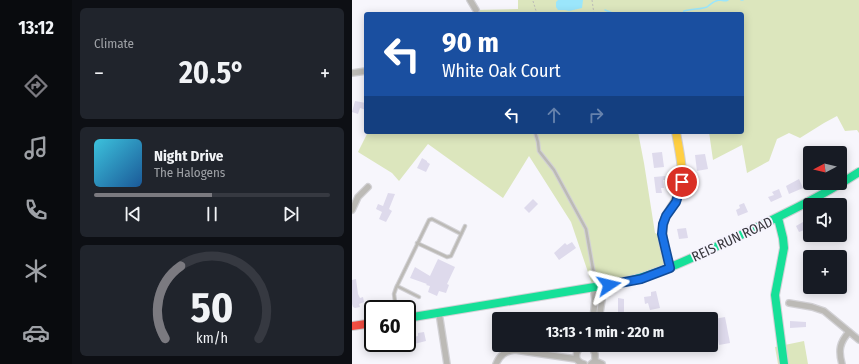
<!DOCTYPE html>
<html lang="en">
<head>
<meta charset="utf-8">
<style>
  :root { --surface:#171b24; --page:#20242c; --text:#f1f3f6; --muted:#9ea1a6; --line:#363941; --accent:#7b7a80 }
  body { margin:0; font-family:"Fira Sans Condensed",sans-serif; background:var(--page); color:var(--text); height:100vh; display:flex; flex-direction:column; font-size:15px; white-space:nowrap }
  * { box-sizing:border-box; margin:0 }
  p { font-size:13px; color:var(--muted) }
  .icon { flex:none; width:22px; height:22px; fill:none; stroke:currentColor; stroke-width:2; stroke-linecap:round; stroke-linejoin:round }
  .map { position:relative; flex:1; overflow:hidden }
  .details { display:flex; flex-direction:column; gap:8px; padding:8px; background:#0d0f14; width:280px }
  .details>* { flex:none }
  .banner { position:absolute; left:12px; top:12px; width:380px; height:122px; border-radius:4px; box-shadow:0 2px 10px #0003; background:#1a4fa0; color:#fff; overflow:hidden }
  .needle { width:26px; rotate:263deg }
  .buttons { position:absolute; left:451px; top:146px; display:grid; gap:8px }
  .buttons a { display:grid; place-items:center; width:44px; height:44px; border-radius:4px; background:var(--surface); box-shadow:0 2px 10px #0003; font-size:20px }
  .speed { position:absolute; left:12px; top:300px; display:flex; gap:8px; font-size:20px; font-weight:700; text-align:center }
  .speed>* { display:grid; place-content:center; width:52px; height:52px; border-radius:50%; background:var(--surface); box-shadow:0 2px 10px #0003; line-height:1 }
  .speed .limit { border:2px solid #111; border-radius:6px; background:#fff; color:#111 }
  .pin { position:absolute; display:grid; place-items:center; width:34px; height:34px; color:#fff; margin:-17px; border:2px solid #fff; border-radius:50%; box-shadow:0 1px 4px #0007 }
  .me { position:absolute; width:44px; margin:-22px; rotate:80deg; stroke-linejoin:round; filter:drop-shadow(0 0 3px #0008) }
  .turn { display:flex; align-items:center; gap:14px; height:84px; padding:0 12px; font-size:18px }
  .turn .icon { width:52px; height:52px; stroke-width:2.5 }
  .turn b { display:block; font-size:28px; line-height:34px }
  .lanes { display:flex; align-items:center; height:38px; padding:0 12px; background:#0003; justify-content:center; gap:20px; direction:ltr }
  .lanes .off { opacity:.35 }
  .big { font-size:30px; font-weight:700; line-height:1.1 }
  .details .tile { flex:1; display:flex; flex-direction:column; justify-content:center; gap:6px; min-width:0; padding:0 14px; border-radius:6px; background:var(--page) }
  .details .dial { align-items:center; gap:0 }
  .dial svg { height:104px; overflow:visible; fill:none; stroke:var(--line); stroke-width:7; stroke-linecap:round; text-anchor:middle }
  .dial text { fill:var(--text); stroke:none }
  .song { display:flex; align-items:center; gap:12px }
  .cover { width:48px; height:48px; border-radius:6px; background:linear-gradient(135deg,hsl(190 70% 55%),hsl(210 70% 35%)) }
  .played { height:4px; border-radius:2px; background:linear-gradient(90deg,var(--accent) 50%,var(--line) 50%) }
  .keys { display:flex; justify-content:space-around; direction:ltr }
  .heat { display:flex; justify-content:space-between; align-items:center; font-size:22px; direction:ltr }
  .trip { position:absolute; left:140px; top:312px; width:226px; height:40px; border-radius:4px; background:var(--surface); box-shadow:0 2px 10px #0003; font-weight:700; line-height:40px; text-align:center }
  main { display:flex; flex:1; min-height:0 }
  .menu { display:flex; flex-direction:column; width:72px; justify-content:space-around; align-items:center; background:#090b0e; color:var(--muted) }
  .menu .icon { width:28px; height:28px }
  .menu .current { color:var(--accent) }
  .menu b { font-size:18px; color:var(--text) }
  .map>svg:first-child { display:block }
</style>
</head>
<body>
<main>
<nav class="menu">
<b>13:12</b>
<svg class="icon current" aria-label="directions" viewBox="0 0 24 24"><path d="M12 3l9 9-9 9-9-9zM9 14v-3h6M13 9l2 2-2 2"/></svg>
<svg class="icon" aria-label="music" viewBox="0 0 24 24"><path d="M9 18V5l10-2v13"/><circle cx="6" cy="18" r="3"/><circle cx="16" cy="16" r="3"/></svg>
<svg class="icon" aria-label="phone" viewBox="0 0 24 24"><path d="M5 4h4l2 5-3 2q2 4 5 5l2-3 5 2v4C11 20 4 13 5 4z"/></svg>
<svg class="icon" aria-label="climate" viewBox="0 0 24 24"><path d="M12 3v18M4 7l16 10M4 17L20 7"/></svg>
<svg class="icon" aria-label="car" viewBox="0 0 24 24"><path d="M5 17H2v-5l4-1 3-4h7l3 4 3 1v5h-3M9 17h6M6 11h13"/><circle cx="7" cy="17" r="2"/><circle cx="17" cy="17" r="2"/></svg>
</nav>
<section class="details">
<div class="tile"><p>Climate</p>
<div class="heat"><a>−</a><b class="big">20.5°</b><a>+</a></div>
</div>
<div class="tile">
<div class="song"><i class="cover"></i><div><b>Night Drive</b><p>The Halogens</p></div></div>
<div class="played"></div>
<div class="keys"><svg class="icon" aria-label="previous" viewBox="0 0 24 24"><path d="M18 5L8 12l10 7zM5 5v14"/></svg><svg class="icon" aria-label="pause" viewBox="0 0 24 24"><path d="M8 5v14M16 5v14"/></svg><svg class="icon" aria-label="next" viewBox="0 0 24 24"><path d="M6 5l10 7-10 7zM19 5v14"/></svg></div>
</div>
<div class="tile dial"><svg viewBox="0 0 100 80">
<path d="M14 69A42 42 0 1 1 86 69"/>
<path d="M14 69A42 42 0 0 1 26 13" stroke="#7b7a80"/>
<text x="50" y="56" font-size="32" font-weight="700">50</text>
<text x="50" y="72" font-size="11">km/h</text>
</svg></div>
</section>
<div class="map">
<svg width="507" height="364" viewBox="0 0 507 364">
  <rect width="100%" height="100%" fill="#f7f6fc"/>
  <g fill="#dce6bd">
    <polygon points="166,0 507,0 507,133 505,130 493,131 485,116 472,123 448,138 437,133 425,139 417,161 395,173 390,145 361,160 357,132 390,132 390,14 121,14 124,10 166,9"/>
    <polygon points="16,132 286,132 292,163 303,233 307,235 313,263 310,268 286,276 240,284 219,222 177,156 151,198 76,144 47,181 40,173 6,152"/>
    <polygon points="452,341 456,364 426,364 423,347"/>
  </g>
  <polygon fill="#9be6fb" points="206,0 231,0 230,8 217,11 213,10 206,10 204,7 204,2"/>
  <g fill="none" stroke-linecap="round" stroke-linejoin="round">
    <g stroke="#9be6fb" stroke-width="1.5">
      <polyline points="389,0 391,0"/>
      <polyline points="253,10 263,14"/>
      <path d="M 331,14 L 332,11 C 339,9 351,9 355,7 C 359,4 361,1 367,0 C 371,0 372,2 376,0"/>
    </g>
  </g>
  <g fill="#dedaec">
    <polygon points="3,101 14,103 14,110 8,108 6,114 0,112"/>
    <polygon points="310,152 312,167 302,168 300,153"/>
    <polygon points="353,154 356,169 345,171 343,155"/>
    <polygon points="70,158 75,161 75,162 78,164 74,172 65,168"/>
    <polygon points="313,176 313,180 311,180 312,188 309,188 310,193 304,193 302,177"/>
    <polygon points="447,179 451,188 437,194 434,186"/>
    <polygon points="427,189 430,197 419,202 416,197 422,195 420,192"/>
    <polygon points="36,193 43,194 37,209 40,211 34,222 27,219 30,212 24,209 26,204 31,206"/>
    <polygon points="181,199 186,204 177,213 172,208"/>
    <polygon points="392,203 396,212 386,216 384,210 388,208 387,205"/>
    <polygon points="451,222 452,224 455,222 458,228 447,232 444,226"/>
    <polygon points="334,228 336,238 327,239 325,229"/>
    <polygon points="220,242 224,248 207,260 202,253 213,243 215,245"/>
    <polygon points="86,259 103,267 95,284 97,285 94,293 87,291 85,296 76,292 78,286 74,285 75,284 58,278 63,267 78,276"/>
    <polygon points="4,279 6,294 8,298 11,297 12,302 7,304 8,307 3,308 1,307 0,304 0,280"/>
    <polygon points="304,291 308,308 298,310 296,303 293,304 292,297 299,296 299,292"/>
    <polygon points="266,298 272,299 272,319 266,319"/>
    <polygon points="373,317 378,343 367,345 362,319"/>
    <polygon points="438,321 454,322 454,327 438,328"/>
    <polygon points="72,332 74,341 62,344 63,347 58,348 57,338 66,336 66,333"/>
  </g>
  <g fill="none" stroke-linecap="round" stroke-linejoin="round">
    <defs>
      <g id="lane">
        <polyline points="183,132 186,142 187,151 202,170 234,229 244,286"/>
        <polyline points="65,243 95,257 99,256 113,226"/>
        <polyline points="45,286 67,297"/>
        <polyline points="44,309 42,294 44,288 77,220 80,219 109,234"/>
      </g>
      <g id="street">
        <polyline points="118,0 124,10"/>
        <polyline points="0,73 14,71"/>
        <polyline points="0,210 6,197 16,187"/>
        <polyline points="247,286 250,300 247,319"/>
        <polyline points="437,303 460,307 472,311 507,340"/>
        <polyline points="87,313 95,364"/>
        <polyline points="241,319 243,300 241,287"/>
        <path d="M 231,345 C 223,351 221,361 232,364"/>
        <polyline points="243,361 250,364"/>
        <path d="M 144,364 C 148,355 153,351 163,350 L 224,359"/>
        <polyline points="239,364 243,361 243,354 239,345"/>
        <path d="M 490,364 C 486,350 488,342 497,332"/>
      </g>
      <g id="fast">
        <polyline points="426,218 431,238 432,248 423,295 432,364"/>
        <path d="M 55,318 L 267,283 C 305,275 338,259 372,243 C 418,221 464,200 507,172"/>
      </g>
      <path id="slow" d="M 318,268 C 313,251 306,231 315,214 C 321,205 327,197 329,187 C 332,169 327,150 324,132"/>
      <polyline id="jam" points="0,326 21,323"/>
    </defs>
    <use href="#lane" stroke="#d2d1d5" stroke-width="4.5"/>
    <use href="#street" stroke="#d2d1d5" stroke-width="8"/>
    <use href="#fast" stroke="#d2d1d5" stroke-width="10"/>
    <use href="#slow" stroke="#d2d1d5" stroke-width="10"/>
    <use href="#jam" stroke="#d2d1d5" stroke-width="10"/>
    <g stroke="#bcbab8" stroke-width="1" stroke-dasharray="2 2" stroke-linecap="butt">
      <polyline points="240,0 242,14"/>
      <polyline points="181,1 185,14"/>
    </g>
    <use href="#lane" stroke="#bcbab6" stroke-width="2.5"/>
    <use href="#street" stroke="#bcbab6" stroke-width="5.5"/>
    <use href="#fast" stroke="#16e098" stroke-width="8"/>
    <use href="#slow" stroke="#ffcf43" stroke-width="8"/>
    <use href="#jam" stroke="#f24e42" stroke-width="8"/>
  </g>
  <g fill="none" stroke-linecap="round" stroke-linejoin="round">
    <defs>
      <polyline id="route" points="257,285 289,279 318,268 310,234 311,224 314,216 324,202 330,182"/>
    </defs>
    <use href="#route" stroke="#114b97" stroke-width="10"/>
    <use href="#route" stroke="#1a73e8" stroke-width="7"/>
  </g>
  <g text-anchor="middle" stroke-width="3.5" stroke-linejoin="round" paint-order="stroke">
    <g font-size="14" fill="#38373d" stroke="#f6f4fe">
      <text transform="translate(380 239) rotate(-25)" y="5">REIS RUN ROAD</text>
    </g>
  </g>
</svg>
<div class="buttons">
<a><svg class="needle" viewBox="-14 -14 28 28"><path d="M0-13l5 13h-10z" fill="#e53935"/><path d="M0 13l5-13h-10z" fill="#9ea1a6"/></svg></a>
<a><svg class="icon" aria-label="sound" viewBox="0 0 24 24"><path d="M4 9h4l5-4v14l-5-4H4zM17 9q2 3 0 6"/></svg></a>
<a>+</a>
</div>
<div class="speed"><div class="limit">60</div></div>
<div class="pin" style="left:330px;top:182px;background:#d93025"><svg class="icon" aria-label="arrive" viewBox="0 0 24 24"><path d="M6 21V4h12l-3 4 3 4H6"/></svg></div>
<svg class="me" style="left:257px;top:285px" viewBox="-20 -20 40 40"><path d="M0-17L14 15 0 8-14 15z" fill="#1a73e8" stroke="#fff" stroke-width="4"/></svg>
<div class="trip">13:13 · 1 min · 220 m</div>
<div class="banner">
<div class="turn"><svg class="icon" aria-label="left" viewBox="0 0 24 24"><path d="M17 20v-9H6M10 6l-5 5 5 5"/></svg><div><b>90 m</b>White Oak Court</div></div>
<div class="lanes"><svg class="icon" aria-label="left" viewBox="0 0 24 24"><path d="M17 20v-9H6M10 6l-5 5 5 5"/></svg><svg class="icon off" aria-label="ahead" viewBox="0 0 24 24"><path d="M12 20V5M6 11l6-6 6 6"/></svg><svg class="icon off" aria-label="right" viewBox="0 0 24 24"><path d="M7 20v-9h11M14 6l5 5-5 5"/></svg></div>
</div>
</div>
</main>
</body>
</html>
